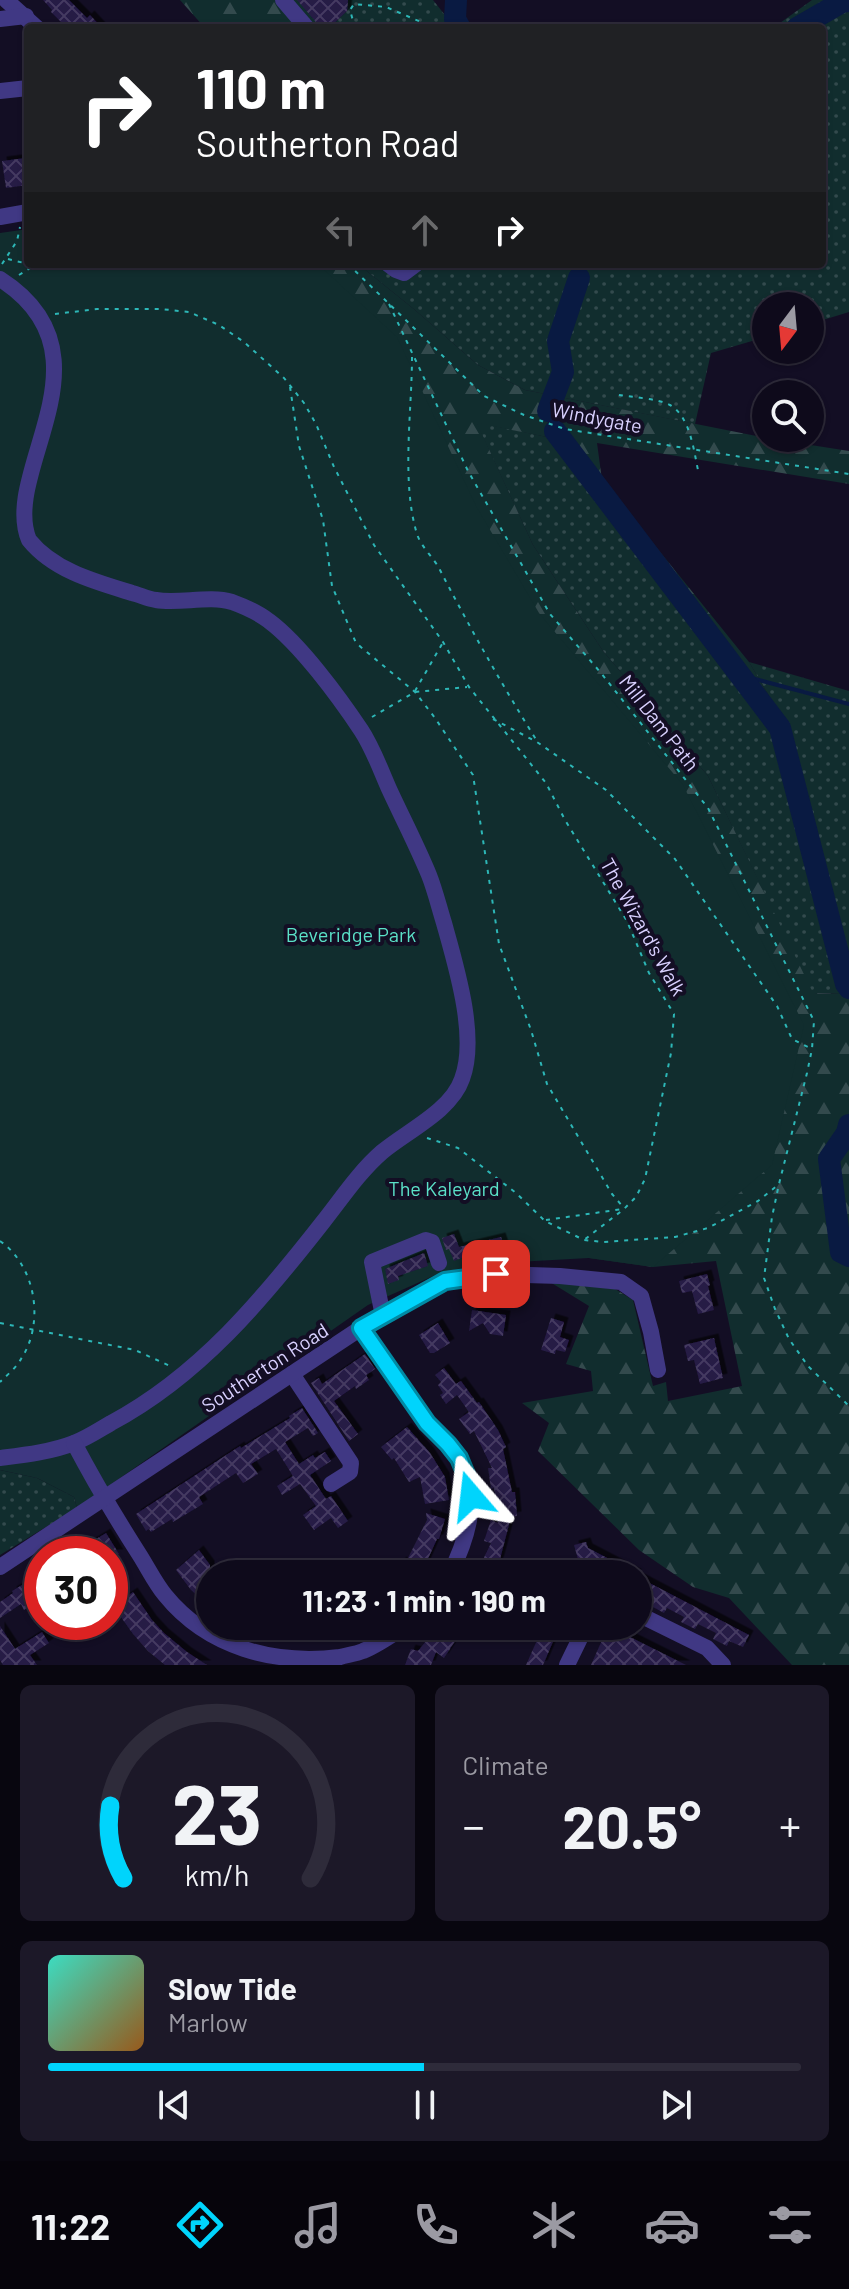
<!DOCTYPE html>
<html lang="en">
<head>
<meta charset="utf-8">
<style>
  :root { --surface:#0e0a1b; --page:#1c1828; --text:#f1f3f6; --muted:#9b9aa3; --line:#2e2b3a; --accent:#00d4fc }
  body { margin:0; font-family:Barlow,sans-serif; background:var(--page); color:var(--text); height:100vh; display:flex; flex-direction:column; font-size:30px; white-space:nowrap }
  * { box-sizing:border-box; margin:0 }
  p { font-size:26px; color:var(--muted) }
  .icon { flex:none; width:44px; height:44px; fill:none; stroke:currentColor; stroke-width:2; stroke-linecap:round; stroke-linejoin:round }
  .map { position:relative; height:1665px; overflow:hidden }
  .side { display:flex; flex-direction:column; gap:20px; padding:20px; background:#08060f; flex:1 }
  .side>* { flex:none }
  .top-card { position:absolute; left:24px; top:24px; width:802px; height:244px; border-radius:8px; box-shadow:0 2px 6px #0004,0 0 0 2px var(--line); background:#202124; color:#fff; overflow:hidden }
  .needle { width:52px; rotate:196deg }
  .fabs { position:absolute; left:752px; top:292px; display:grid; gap:16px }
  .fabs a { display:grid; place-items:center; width:72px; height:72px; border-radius:50%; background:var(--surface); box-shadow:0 2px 6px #0004,0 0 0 2px var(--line); font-size:40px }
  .speed { position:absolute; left:24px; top:1536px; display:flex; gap:16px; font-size:40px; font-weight:700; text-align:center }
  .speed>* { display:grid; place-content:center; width:104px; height:104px; border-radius:50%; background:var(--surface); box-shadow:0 2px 6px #0004,0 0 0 2px var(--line); line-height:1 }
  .speed .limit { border:12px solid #d22; background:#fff; color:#111 }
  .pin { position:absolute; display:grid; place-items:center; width:68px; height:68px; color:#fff; margin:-34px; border-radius:16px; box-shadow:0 4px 12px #0006 }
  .me { position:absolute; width:88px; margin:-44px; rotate:343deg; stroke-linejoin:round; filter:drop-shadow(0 0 6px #0008) }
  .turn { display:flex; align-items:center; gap:28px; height:168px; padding:0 40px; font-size:36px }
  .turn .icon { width:104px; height:104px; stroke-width:2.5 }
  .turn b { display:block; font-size:56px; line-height:68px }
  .lanes { display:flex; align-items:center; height:76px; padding:0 40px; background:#0003; justify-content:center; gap:40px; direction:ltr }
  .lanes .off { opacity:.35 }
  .big { font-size:60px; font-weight:700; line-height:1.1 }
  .side .tile { flex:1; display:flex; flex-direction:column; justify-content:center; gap:12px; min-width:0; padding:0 28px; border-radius:12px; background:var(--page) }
  .side .dial { align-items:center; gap:0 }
  .dial svg { height:208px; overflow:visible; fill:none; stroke:var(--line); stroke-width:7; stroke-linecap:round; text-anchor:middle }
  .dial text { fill:var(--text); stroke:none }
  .song { display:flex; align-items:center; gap:24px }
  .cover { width:96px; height:96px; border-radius:12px; background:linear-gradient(135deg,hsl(170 70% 55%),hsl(30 70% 35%)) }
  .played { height:8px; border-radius:4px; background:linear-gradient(90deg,var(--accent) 50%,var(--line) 50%) }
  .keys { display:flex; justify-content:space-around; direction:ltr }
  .heat { display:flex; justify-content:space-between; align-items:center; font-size:44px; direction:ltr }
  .side .tiles { flex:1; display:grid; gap:20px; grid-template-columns:1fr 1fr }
  .tile:last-child { grid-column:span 2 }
  .trip { position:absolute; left:196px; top:1560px; width:456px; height:80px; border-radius:40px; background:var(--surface); box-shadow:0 2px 6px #0004,0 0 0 2px var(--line); font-weight:700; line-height:80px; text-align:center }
  .dock { display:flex; height:128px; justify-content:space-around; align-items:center; background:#06040b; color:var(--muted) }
  .dock .icon { width:56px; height:56px }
  .dock .current { color:var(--accent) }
  .dock b { font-size:36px; color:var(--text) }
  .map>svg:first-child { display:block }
</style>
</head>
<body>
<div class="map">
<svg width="849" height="1665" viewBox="0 0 849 1665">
  <defs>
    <pattern id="grass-dots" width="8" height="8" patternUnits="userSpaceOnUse" patternTransform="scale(2)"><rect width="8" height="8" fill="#112d2e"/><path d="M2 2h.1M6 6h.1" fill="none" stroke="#334a4d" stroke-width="1.8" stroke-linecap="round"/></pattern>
    <pattern id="forest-firs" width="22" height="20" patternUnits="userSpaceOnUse" patternTransform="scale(2)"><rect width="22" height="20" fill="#112d2e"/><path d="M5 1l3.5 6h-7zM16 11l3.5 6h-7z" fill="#334a4d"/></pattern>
    <pattern id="building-cross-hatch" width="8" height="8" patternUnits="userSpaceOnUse" patternTransform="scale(2)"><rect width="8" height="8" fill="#251a45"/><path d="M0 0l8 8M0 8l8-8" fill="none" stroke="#443a61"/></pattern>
    <filter id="shadow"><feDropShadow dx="4.5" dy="-4.5" stdDeviation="0" flood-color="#0009"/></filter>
  </defs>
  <rect width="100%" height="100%" fill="#130e24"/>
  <g fill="url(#grass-dots)">
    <polygon points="284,0 433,0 452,24 462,28 301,28"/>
    <polygon points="812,0 849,0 849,312 810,324 810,306 766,306 766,337 711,353 695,424 525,390 478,365 415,310 358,264 822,264 822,28 773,28"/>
    <polygon points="476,422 547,437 714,648 775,734 844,994 812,993 708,776 603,651 533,545"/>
    <polygon points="749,662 849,691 849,966 791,733"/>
    <polygon points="0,1470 37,1478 74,1497 77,1508 0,1555"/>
  </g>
  <g fill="url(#forest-firs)" fill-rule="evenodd">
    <polygon points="180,0 284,0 301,28 205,28"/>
    <path d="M 112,264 L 358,264 L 415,310 L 478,365 L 525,390 L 766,438 L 849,451 L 849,484 L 597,443 L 602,480 L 749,662 L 791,733 L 849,966 L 849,1665 L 792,1665 L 729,1598 L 693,1587 L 639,1550 L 538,1451 L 549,1423 L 522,1403 L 593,1391 L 591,1371 L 566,1364 L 589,1306 L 550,1282 L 615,1289 L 633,1300 L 653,1386 L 666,1382 L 668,1401 L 742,1386 L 716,1261 L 653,1267 L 589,1258 ZM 477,423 L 547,437 L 714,648 L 775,734 L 843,994 L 813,993 L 708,776 L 603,651 L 533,545 Z"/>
  </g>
  <polygon fill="#112d2e" points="28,229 28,264 315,264 321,267 397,337 476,506 539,613 683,785 804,1025 772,1165 653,1267 589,1258 480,1264 440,1273 368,1305 77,1508 74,1497 37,1478 0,1470 0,233"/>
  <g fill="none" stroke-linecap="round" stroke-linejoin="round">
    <polyline stroke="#091a42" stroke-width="4" points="740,675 849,704"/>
    <g stroke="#091a42" stroke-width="22">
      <polyline points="456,0 455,19 460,28"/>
      <polyline points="797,28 842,2 849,1"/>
      <polyline points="548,411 563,372 558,341 579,278"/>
      <polyline points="555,431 780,728 846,984 849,988"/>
      <polyline points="849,1125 847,1133 829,1159 841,1252 849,1256"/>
    </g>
  </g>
  <g fill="url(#building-cross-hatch)" filter="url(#shadow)">
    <polygon points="43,0 69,0 87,18 90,15 102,28 67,28 51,12 52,10"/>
    <polygon points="297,0 348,0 347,11 329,28 318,28 315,21"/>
    <polygon points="26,158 28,185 6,188 2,161"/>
    <polygon points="454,1234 459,1247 501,1237 506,1252 466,1261 464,1257 454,1261 449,1249 446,1250 442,1238"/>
    <polygon points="424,1253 428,1266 398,1276 399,1280 388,1284 385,1269"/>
    <polygon points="707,1274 710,1285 708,1286 714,1310 698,1314 692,1291 682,1293 679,1281"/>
    <polygon points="472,1310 506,1315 503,1336 490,1334 483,1323 469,1331"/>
    <polygon points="551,1318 564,1322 560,1337 569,1340 565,1352 556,1350 555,1354 541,1350"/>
    <polygon points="438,1323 450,1343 434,1353 430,1353 419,1335"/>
    <polygon points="714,1338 723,1378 700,1384 694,1360 688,1361 684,1345"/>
    <polygon points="365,1354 375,1369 366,1375 369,1380 356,1389 355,1386 334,1401 358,1434 349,1441 311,1383 319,1378 322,1384"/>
    <polygon points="444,1368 456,1384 461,1381 477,1403 479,1402 498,1430 506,1447 503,1449 512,1492 515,1492 517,1516 511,1517 500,1559 493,1574 476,1574 491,1543 484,1541 491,1520 498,1523 494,1488 491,1489 488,1468 492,1468 474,1431 470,1434 459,1419 469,1412 457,1395 446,1404 440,1395 443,1393 438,1385 441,1382 435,1375"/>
    <polygon points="302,1408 318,1433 313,1436 308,1428 285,1442 299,1464 313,1455 315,1458 325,1452 331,1461 310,1475 326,1499 331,1496 348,1521 338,1528 331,1518 314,1530 303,1515 316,1506 300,1484 282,1495 277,1486 293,1476 276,1449 251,1464 258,1474 243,1483 236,1473 199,1497 203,1504 173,1522 172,1519 151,1532 149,1529 146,1531 136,1514 240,1446 241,1448 290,1418 289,1416"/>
    <polygon points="407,1427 430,1453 445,1477 449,1500 425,1504 420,1477 409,1482 394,1458 392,1460 381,1447"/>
    <polygon points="426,1513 445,1519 439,1539 437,1539 421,1574 392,1574 402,1561 405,1564 427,1520"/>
    <polygon points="106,1533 119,1554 73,1554 88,1544"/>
    <polygon points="586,1542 588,1548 638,1574 601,1574 579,1563 574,1545"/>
    <polygon points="199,1550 210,1565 210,1607 191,1590 176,1570"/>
    <polygon points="42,1573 42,1598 24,1610 21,1604 0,1618 0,1602 13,1593 12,1591"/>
    <polygon points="638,1577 749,1635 743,1647 729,1641 727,1646 713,1639 716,1633 698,1624 695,1629 681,1622 684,1617 667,1608 664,1613 638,1599"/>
    <polygon points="133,1592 152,1620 164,1633 187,1652 207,1665 165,1665 148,1651 133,1634 113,1606"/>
    <polygon points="0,1626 15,1649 42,1632 49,1643 30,1655 37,1665 3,1665 0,1660"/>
    <polygon points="249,1626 344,1626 345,1633 292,1638 272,1636 248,1628"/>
    <polygon points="438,1626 465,1626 444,1658 436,1652 431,1665 405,1665 411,1649 418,1651"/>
    <polygon points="535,1626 548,1626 558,1630 543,1665 526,1665 538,1638 531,1635"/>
    <polygon points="616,1630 686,1665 591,1665 606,1631 614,1634"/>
  </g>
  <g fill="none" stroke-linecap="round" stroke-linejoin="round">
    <g stroke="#2db7b7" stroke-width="2" stroke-dasharray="4 6" stroke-linecap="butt">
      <polyline points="355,28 350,10 354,4 386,7 435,28"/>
      <polyline points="8,259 28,264"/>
      <polyline points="2,264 17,241 20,227"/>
      <polyline points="348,264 484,396 524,415 565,429 849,474"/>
      <polyline points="19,275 35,265"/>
      <polyline points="389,304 468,471 550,614 601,673 708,808 814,1021 812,1049 807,1073 779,1184 772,1217 764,1278 775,1309 789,1339 808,1366 849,1406"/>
      <polyline points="55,314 97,309 161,309 189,312 219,325 244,342 284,378 304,403 316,424 334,467 374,545 443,642 469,687 546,783 565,820 627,921 649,973 674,1014 671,1053 645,1179 636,1197 624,1209 584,1240"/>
      <path d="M 412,357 C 412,411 401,482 417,534 C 421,547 434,558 440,570 C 470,628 502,685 537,741"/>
      <polyline points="290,387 299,446 323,520 332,586 356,643 415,692 435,718 473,775 499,944 531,1030 547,1084 612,1194 624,1208"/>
      <path d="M 619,395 C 632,397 659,399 670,405 C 691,417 694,453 699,475"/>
      <polyline points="415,691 442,644"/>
      <polyline points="372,717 415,692 467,687"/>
      <polyline points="493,719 537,742 606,790 675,859 777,1006 792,1039 812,1049"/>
      <polyline points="427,1138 458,1148 516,1193 545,1221 584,1240 603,1242 675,1237 708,1228 758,1201 778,1185"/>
      <polyline points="546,1220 623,1209"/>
      <path d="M 0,1241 C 36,1266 45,1323 21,1359 C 16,1368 7,1375 0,1382"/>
      <polyline points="0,1323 135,1350 170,1366"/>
    </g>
    <g stroke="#403884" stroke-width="16">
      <polyline points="6,0 37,28"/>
      <polyline points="283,0 307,28"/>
      <polyline points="0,19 26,16"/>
      <polyline points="0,91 28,88"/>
      <polyline points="0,217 28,212"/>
      <polyline points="388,264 396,270 404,273 416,264"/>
      <path d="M 0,279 C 119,355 0,471 29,540 C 54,571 96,582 132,593 C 140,595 148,599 156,600 C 180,604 209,595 232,602 C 243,606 260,614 269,621 C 300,644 339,697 361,730 C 373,748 381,771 390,791 C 403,819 417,846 429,875 C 435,890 439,907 444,923 C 456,966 478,1037 462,1079 C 451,1111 407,1131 382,1152 C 359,1172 342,1198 323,1222 C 262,1300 199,1376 111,1423 C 99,1430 87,1438 74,1443 C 51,1452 24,1455 0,1458"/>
      <polyline points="383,1316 372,1262 426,1240 432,1242 439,1263"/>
      <path d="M 361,1328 C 382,1359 402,1391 425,1420 C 435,1433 449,1442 458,1457 C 482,1495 468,1537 450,1574"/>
      <polyline points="292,1374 351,1463 350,1472 331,1484"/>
      <path d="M 74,1443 C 94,1481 116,1518 139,1554 C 148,1568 155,1583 165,1595 C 208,1648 274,1665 340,1657 C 347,1655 356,1654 363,1651 C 378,1645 392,1635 405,1626"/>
      <polyline points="0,1567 361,1328 445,1281 496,1274 560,1276 621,1282 641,1296 651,1332 658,1370"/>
      <polyline points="638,1614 707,1648 723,1665"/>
      <polyline points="567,1665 586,1626"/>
    </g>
  </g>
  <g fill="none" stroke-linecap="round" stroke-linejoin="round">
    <defs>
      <polyline id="route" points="471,1496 467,1477 459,1458 448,1444 427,1423 361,1328 445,1281 496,1274"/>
    </defs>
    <use href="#route" stroke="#008aa4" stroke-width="20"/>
    <use href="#route" stroke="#00d4fc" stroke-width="14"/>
  </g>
  <g text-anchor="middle" stroke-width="8" stroke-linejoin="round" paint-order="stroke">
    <g font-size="20" fill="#d9d1ff" stroke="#130e24">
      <text transform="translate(597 418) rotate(11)" y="7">Windygate</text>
      <text transform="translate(659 723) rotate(52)" y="7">Mill Dam Path</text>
      <text transform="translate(643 927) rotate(61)" y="7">The Wizard's Walk</text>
      <text transform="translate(265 1368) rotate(-33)" y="7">Southerton Road</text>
    </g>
    <g font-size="20" fill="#5be1c8" stroke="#130e24">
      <text x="351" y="942">Beveridge Park</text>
      <text x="444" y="1196">The Kaleyard</text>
    </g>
  </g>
</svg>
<div class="fabs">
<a><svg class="needle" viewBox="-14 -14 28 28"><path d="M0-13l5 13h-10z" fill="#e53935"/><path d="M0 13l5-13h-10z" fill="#9b9aa3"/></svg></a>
<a><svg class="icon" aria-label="search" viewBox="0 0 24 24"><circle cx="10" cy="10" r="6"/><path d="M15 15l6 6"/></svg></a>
</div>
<div class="speed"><div class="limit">30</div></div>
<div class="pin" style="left:496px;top:1274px;background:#d93025"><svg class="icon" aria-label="arrive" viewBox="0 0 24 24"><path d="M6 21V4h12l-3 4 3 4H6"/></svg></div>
<svg class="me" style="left:471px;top:1496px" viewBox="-20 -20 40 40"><path d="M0-17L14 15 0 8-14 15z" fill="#00d4fc" stroke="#fff" stroke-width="4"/></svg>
<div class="trip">11:23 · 1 min · 190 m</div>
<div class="top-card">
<div class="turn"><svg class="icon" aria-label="right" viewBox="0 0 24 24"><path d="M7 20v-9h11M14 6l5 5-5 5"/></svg><div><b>110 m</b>Southerton Road</div></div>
<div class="lanes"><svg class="icon off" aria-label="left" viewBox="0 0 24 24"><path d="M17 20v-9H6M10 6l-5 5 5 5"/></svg><svg class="icon off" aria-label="ahead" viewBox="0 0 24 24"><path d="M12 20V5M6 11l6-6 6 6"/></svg><svg class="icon" aria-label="right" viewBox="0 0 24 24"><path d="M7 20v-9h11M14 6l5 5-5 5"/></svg></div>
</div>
</div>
<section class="side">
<div class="tiles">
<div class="tile dial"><svg viewBox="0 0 100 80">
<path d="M14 69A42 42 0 1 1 86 69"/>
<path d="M14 69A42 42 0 0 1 9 41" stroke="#00d4fc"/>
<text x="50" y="56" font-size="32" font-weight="700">23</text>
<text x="50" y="72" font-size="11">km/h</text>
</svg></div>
<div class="tile"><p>Climate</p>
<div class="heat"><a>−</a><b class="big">20.5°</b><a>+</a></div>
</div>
<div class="tile">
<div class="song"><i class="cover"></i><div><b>Slow Tide</b><p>Marlow</p></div></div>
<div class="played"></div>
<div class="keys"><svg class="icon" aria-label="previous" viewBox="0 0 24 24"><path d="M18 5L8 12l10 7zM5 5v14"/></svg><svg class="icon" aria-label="pause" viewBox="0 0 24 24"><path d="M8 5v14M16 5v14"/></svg><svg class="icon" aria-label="next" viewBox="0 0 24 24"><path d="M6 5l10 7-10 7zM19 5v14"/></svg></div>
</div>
</div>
</section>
<nav class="dock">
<b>11:22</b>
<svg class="icon current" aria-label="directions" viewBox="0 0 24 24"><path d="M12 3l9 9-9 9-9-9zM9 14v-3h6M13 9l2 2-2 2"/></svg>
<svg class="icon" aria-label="music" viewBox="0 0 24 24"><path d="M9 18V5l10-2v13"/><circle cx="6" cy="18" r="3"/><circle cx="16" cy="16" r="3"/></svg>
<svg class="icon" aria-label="phone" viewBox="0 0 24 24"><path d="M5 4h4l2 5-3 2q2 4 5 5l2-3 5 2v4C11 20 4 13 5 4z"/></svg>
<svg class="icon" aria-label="climate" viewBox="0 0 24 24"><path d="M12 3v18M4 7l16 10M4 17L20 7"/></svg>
<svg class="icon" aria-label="car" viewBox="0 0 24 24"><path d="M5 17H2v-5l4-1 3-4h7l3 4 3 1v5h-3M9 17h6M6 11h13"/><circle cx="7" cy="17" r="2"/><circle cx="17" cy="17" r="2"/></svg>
<svg class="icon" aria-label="filters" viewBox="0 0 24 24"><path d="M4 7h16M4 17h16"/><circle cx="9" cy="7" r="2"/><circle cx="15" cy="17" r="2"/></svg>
</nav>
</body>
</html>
